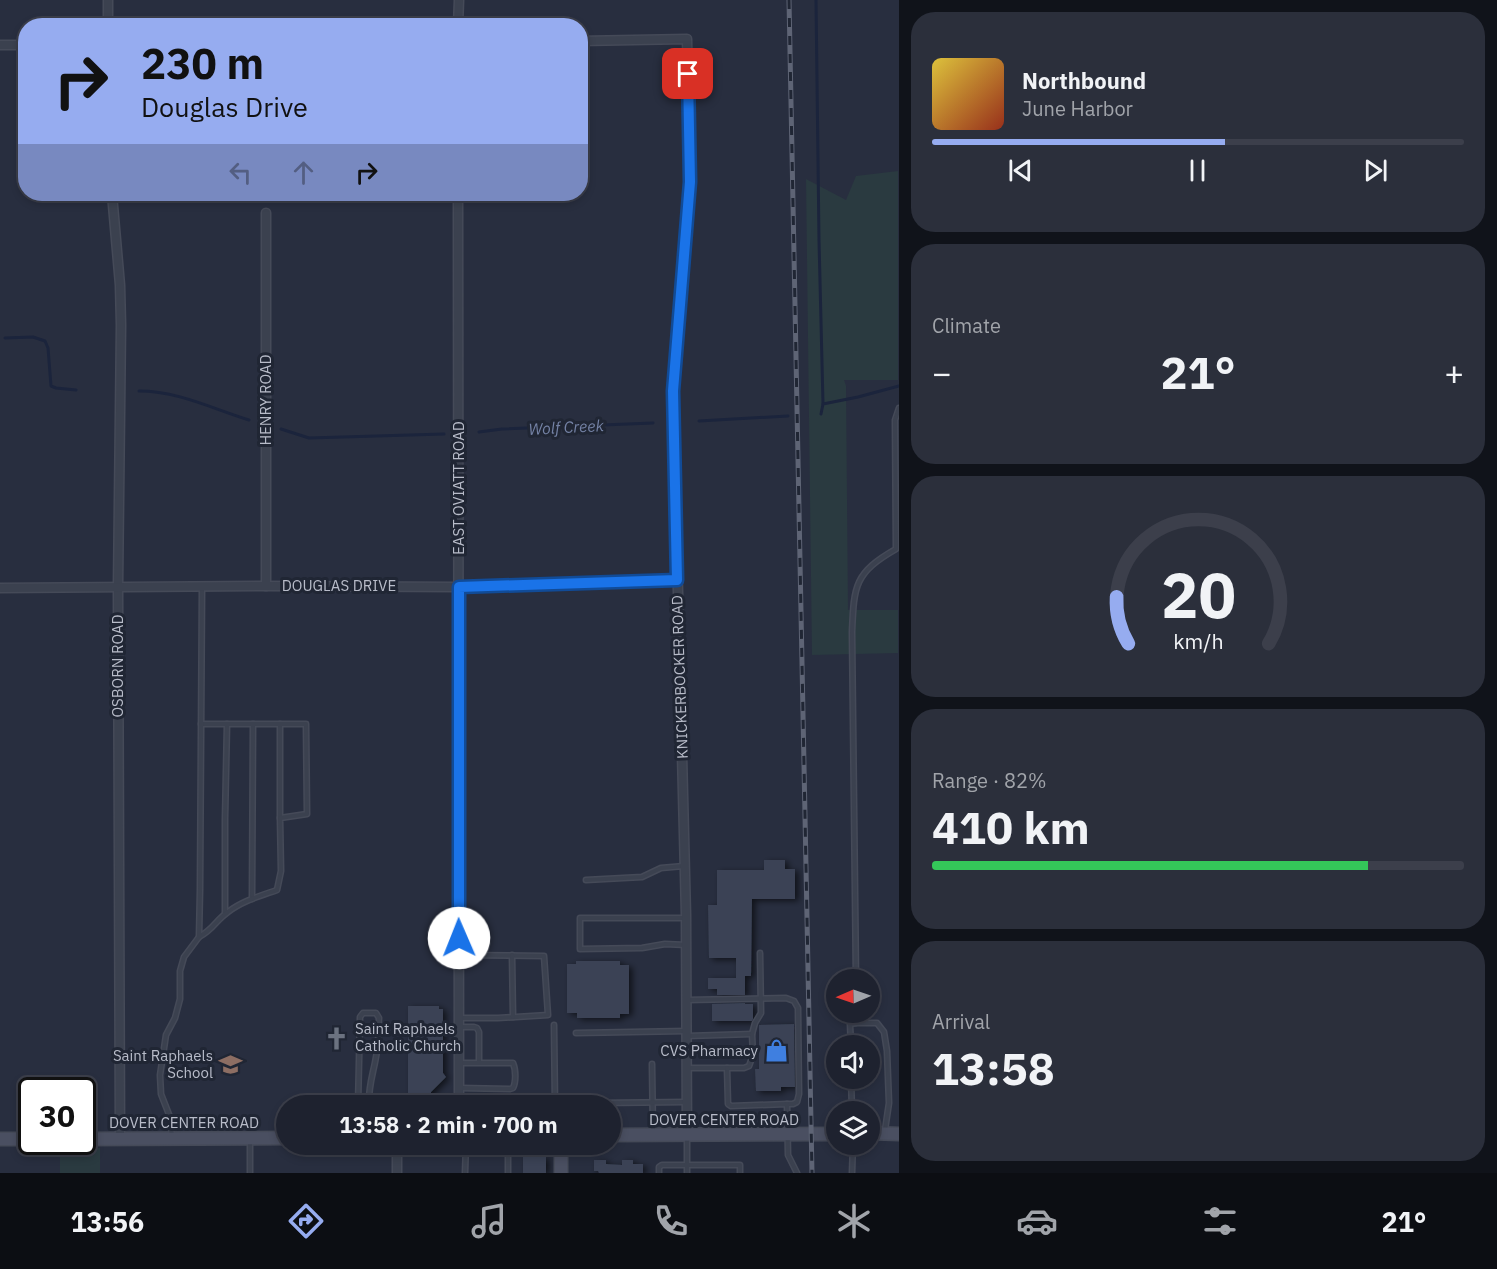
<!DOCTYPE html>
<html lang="en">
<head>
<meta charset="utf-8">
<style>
  :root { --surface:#1e222f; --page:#2b2f3b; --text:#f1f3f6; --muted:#a1a4aa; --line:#3c3f4b; --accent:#96acf0 }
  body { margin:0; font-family:"IBM Plex Sans",sans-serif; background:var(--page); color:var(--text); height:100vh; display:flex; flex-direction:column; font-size:22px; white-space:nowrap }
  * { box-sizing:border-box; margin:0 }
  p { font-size:20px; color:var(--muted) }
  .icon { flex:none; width:33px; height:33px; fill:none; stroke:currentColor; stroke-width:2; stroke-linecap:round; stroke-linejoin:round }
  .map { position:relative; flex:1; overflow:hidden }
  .drawer { display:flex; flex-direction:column; gap:12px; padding:12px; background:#10131a; width:598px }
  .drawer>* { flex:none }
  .guide { position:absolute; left:18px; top:18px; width:570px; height:183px; border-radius:24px; box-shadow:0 3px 9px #0003,0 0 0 2px var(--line); background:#96acf0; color:#111; overflow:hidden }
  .needle { width:39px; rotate:268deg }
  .controls { position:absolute; left:826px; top:969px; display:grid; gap:12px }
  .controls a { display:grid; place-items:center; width:54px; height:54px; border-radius:50%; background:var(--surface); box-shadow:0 3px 9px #0003,0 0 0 2px var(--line); font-size:30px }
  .speed { position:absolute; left:18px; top:1077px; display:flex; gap:12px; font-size:30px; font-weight:700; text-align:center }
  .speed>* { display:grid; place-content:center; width:78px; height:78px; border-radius:50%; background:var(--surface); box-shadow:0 3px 9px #0003,0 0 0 2px var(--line); line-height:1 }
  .speed .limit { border:3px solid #111; border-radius:9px; background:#fff; color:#111 }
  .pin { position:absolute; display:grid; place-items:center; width:51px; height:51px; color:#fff; margin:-26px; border-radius:12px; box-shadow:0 3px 9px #0006 }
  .me { position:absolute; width:66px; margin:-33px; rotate:359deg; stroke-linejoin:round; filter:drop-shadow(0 0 4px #0008) }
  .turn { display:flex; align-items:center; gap:21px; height:126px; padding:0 24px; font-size:27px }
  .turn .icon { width:78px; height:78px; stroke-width:2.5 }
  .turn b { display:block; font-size:42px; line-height:51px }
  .lanes { display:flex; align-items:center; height:57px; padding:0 24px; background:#0003; justify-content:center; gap:30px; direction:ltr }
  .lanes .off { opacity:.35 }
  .big { font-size:45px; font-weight:700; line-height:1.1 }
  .drawer .widget { flex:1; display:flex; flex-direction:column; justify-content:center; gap:9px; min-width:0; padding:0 21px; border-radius:24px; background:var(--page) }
  .drawer .dial { align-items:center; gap:0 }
  .dial svg { height:156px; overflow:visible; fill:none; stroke:var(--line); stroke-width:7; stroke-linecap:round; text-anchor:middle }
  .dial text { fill:var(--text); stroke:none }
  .song { display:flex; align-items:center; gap:18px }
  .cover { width:72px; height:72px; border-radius:9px; background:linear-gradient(135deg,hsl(50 70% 55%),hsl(10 70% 35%)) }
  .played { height:6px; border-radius:3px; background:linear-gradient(90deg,var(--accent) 55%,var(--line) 55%) }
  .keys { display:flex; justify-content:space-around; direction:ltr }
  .heat { display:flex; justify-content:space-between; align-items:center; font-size:33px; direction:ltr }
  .charge { height:9px; border-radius:4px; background:linear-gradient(90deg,#34c759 82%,var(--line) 0) }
  .trip { position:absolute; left:276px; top:1095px; width:345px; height:60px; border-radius:30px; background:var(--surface); box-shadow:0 3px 9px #0003,0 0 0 2px var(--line); font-weight:700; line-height:60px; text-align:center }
  .tabs { display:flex; height:96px; justify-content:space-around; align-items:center; background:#0c0e13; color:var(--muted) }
  .tabs .icon { width:42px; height:42px }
  .tabs .current { color:var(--accent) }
  .tabs b { font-size:27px; color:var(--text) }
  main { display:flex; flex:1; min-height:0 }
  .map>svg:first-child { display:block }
</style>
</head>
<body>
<main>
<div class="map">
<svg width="899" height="1173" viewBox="0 0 899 1173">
  <defs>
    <filter id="shadow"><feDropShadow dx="3.5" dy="2" stdDeviation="3" flood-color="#0009"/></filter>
  </defs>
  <rect width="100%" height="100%" fill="#282e3f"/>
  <g fill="#2a3a40">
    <polygon points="898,171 898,380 844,380 846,386 848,610 898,610 898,653 812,655 806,179 846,200 856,176"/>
    <polygon points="100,1148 100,1173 60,1173 60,1150"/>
  </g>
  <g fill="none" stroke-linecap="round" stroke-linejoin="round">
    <g stroke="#1b243c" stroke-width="3">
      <polyline points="816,0 819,240 823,404"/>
      <polyline points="5,338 33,337 45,341 48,348 51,386 56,388 76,390"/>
      <path d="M 139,391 C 178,391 213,409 249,420"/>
      <polyline points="821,414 823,404 858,397 899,386"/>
      <polyline points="699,421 788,416"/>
      <polyline points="281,429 309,438 444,434"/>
      <polyline points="479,432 502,429 653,423"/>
    </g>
  </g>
  <g fill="#3a4254" filter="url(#shadow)">
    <polygon points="764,860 785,860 785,869 795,869 795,899 752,899 751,976 745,976 745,995 717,995 717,989 708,989 708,978 736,978 736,958 709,958 708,905 717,905 717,870 764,870"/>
    <polygon points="576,961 620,961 620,965 629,965 629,1014 620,1014 620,1018 577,1018 577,1013 567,1013 567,964 576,964"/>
    <polygon points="745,1003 745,1004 753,1004 753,1019 752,1021 712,1021 712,1004"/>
    <polygon points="408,1006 439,1006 439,1009 443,1009 443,1073 446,1077 431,1092 431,1106 408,1106"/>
    <polygon points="794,1024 795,1087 781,1087 781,1091 756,1091 755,1069 759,1069 759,1025"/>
    <rect x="523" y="1157" width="23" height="16"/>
    <polygon points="594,1160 606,1160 606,1164 622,1165 622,1160 633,1160 633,1164 643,1164 643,1173 599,1173 598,1171 594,1171"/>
  </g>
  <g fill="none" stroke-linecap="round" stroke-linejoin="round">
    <defs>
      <g id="lane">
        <polyline points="280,724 280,818"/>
        <polyline points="586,880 642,877 661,868 684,866"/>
        <polyline points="252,899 253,724"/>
        <polyline points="225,913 225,819 227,724"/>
        <polyline points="685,918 580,918 580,949 642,948 665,944 686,945"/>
        <path d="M 199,937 C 214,929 216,920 228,912 C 242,901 260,896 277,890 L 281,871 L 280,818 L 307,814 L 306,724 L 201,724"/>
        <polyline points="459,955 544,956 548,1015 498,1018 460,1018"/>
        <polyline points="512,955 513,1017"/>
        <path d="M 856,980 L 852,632 C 854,586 854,573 896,549 L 895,420 L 899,408"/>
        <polyline points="687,1000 786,998 794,1001 798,1008 799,1094 797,1102 793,1104 787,1104"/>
        <polyline points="856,1023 877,1023 884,1032 887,1051 889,1103 885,1130"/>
        <polyline points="554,1025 555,1106"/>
        <polyline points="460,1027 474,1027 477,1028 479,1032 479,1062"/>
        <polyline points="576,1033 687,1031"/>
        <polyline points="687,1036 752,1034"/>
        <polyline points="851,1046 850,1024 856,1023 856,1012"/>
        <path d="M 459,1063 L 513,1063 C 516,1070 516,1082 513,1088 L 510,1089 L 460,1088"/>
        <polyline points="652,1064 653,1133"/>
        <polyline points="688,1068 744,1068 749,1066 753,1055 752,1034 755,1023 761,1013 760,953"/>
        <polyline points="727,1068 728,1104 731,1106 787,1104 788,1155 797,1173"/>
        <polyline points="851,1078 852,1112"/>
        <path d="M 358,1106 L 360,1017 L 363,1013 L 376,1013 L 379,1018 C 378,1031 379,1044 376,1057 C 373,1075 368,1086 369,1106"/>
        <polyline points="594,1106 595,1103 600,1103 686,1102"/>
        <polyline points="687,1136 687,1173"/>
        <polyline points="172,1138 170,1117 161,1094 160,1075 166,1035 175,1018 180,999 180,971 184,957 199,937 200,890 202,586"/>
        <polyline points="250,1173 250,1142"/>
        <polyline points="465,1173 466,1144"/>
        <polyline points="508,1173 508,1144"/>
        <polyline points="659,1173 659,1167 662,1165 740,1165 740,1173"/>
        <polyline points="852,1173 853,1144"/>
      </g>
      <g id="street">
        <polyline points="108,26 108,0"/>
        <polyline points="458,26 459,0"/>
        <polyline points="580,41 687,39 690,182 673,391 686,915 687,1135"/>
        <polyline points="0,45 26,45"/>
        <polyline points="112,194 120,285 121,325 118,588 120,1139"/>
        <polyline points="458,194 459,1106"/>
        <polyline points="266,586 266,213"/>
        <polyline points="0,588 266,586 459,587 677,580"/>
        <polyline points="397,1173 397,1144"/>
      </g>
      <g id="secondary">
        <polyline points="870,1133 899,1134"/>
        <polyline points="610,1135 837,1134"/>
        <polyline points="0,1139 32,1139"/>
        <polyline points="82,1139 286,1138"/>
        <polyline points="561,1144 561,1173"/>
      </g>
    </defs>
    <use href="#lane" stroke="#454a58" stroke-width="7"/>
    <use href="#street" stroke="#454a58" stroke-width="11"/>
    <use href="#secondary" stroke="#454a58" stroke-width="15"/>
    <use href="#lane" stroke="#3b414f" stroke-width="4"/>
    <use href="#street" stroke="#3b414f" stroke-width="8"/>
    <use href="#secondary" stroke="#4a4f61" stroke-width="12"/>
    <defs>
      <polyline id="rail" points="789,0 812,1173"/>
    </defs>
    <use href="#rail" stroke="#5e6475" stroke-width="5"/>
    <use href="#rail" stroke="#202634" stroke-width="3" stroke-dasharray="9" stroke-linecap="butt"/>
  </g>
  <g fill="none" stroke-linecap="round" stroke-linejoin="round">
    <defs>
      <polyline id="route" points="459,938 459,587 677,580 673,391 690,182 688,74"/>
    </defs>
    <use href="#route" stroke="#114b97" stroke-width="15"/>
    <use href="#route" stroke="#1a73e8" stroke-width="10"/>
  </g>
  <defs>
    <symbol id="church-bare" viewBox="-9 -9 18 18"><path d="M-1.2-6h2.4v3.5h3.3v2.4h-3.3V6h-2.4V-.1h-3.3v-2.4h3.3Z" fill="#6b7280" stroke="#202634" stroke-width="2.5" paint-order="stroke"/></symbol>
    <symbol id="shop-bare" viewBox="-9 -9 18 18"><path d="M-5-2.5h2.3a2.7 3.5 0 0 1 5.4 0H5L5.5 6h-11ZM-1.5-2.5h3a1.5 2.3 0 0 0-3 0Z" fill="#3f7fe0" stroke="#202634" stroke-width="2.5" paint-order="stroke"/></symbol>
    <symbol id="school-bare" viewBox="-9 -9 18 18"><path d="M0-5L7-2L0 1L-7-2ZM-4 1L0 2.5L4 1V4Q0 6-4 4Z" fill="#8d6e63" stroke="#202634" stroke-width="2.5" paint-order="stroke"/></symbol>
  </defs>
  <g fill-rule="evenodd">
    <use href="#church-bare" x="320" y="1022" width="33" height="33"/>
    <use href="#shop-bare" x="760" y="1034" width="33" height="33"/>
    <use href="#school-bare" x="214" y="1048" width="33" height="33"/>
  </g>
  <g text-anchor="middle" stroke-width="6" stroke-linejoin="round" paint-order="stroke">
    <g font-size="15" fill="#b8bcc9" stroke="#202634">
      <text transform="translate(266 400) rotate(-90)" y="5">HENRY ROAD</text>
      <text transform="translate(459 488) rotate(-90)" y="5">EAST OVIATT ROAD</text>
      <text x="339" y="591">DOUGLAS DRIVE</text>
      <text transform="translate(118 666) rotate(-90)" y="5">OSBORN ROAD</text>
      <text transform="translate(680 677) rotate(-92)" y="5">KNICKERBOCKER ROAD</text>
      <text x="724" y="1125">DOVER CENTER ROAD</text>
      <text x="184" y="1128">DOVER CENTER ROAD</text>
    </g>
    <g font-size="15" fill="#b8bcc9" stroke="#202634" text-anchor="end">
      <text x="355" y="1034" text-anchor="start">Saint Raphaels<tspan x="355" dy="17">Catholic Church</tspan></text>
      <text x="758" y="1056">CVS Pharmacy</text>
      <text x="213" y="1061">Saint Raphaels<tspan x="213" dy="17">School</tspan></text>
    </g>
    <g font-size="16" font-style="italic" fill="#7482a5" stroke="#202634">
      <text transform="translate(566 427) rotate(-3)" y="6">Wolf Creek</text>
    </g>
  </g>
</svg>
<div class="controls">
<a><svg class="needle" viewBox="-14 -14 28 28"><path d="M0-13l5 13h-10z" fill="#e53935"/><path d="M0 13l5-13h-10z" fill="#a1a4aa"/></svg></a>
<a><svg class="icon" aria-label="sound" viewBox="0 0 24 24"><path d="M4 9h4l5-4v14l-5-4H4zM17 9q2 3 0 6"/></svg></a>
<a><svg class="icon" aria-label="layers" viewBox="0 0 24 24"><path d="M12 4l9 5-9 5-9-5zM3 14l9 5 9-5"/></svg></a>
</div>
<div class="speed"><div class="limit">30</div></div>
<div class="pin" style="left:688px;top:74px;background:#d93025"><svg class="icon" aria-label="arrive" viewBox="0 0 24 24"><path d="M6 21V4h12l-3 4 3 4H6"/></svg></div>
<svg class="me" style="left:459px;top:938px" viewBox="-20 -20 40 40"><circle r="19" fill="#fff"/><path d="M0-13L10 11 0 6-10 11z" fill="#1a73e8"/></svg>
<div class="trip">13:58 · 2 min · 700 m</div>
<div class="guide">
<div class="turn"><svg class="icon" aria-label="right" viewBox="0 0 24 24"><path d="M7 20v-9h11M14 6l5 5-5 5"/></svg><div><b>230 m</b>Douglas Drive</div></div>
<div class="lanes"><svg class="icon off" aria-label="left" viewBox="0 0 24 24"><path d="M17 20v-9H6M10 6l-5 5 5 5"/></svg><svg class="icon off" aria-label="ahead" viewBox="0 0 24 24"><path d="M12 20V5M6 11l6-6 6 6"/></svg><svg class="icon" aria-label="right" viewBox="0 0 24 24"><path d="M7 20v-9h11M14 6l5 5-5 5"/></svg></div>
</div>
</div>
<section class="drawer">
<div class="widget">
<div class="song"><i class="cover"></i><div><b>Northbound</b><p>June Harbor</p></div></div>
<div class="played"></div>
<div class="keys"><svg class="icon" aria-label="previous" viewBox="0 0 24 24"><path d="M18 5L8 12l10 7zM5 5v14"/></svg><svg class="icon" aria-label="pause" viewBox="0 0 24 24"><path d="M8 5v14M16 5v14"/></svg><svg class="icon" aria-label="next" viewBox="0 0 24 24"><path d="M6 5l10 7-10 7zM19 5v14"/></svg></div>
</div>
<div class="widget"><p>Climate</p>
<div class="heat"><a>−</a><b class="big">21°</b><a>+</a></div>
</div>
<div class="widget dial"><svg viewBox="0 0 100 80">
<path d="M14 69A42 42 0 1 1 86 69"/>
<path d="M14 69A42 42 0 0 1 8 45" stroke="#96acf0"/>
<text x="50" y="56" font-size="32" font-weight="700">20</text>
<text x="50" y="72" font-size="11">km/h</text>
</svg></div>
<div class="widget"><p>Range · 82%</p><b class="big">410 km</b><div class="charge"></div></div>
<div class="widget"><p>Arrival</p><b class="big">13:58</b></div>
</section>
</main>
<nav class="tabs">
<b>13:56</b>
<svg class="icon current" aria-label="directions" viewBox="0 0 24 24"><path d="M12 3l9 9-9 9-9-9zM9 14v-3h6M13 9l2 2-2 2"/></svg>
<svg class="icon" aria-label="music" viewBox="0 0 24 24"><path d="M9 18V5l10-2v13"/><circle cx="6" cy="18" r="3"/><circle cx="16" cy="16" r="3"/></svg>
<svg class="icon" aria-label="phone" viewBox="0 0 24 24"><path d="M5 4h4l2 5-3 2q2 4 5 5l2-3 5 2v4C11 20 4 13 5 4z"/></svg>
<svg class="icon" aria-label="climate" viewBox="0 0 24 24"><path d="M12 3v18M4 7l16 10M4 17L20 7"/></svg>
<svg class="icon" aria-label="car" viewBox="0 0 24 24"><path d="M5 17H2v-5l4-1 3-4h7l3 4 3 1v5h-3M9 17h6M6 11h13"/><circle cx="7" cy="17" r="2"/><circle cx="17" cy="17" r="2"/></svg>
<svg class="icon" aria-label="filters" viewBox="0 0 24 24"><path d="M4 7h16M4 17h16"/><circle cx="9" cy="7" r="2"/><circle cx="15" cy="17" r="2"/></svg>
<b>21°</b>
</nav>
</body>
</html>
